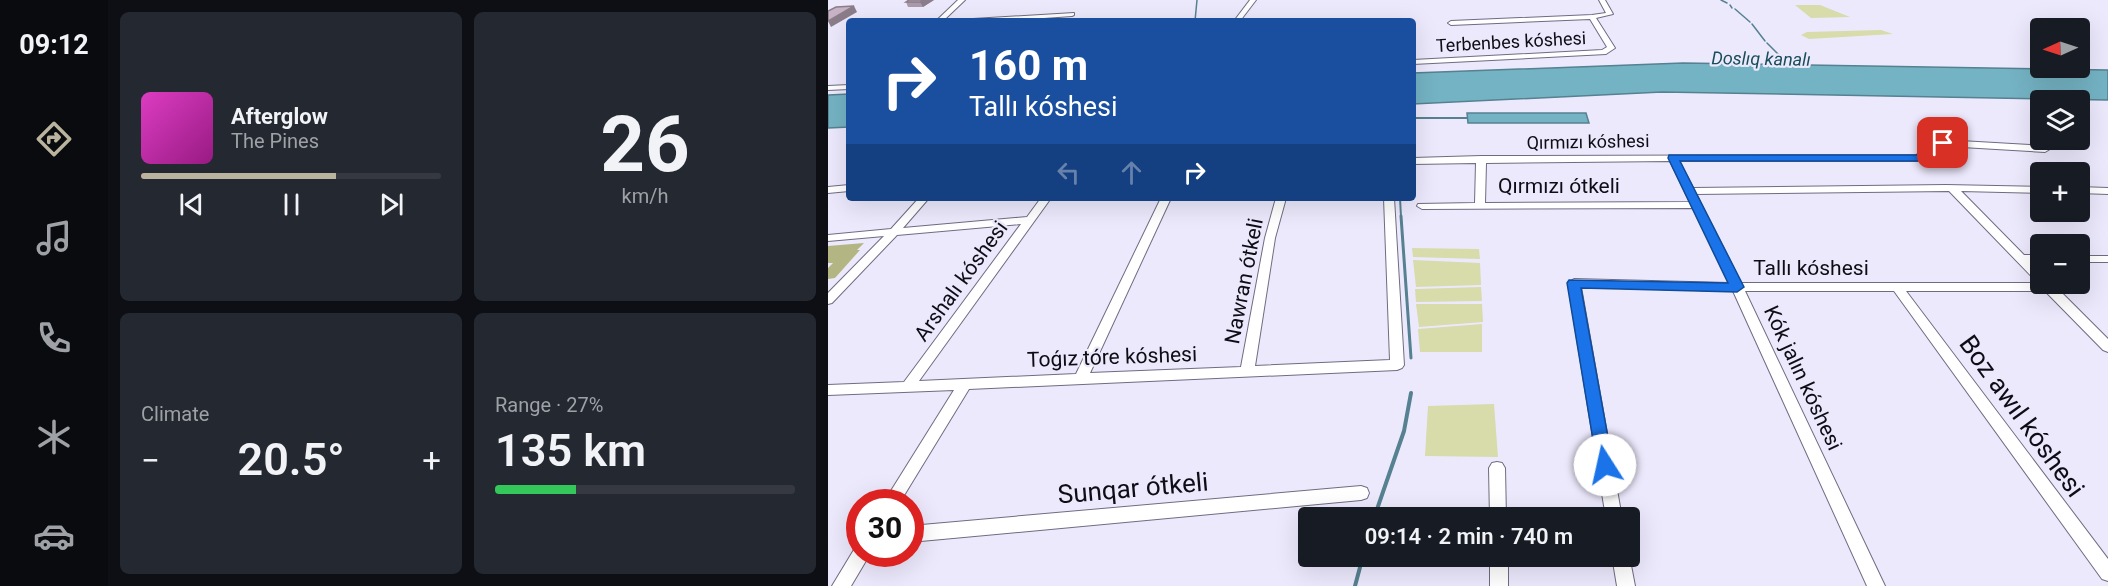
<!DOCTYPE html>
<html lang="en">
<head>
<meta charset="utf-8">
<style>
  :root { --surface:#171b24; --page:#242831; --text:#f1f3f6; --muted:#9ea1a6; --line:#363941; --accent:#bab39e }
  body { margin:0; font-family:Roboto,sans-serif; background:var(--page); color:var(--text); height:100vh; display:flex; flex-direction:column; font-size:22px; white-space:nowrap }
  * { box-sizing:border-box; margin:0 }
  p { font-size:20px; color:var(--muted) }
  .icon { flex:none; width:33px; height:33px; fill:none; stroke:currentColor; stroke-width:2; stroke-linecap:round; stroke-linejoin:round }
  .map { position:relative; flex:1; overflow:hidden }
  .details { display:flex; flex-direction:column; gap:12px; padding:12px; background:#0d0f14; width:720px }
  .details>* { flex:none }
  .top-card { position:absolute; left:18px; top:18px; width:570px; height:183px; border-radius:6px; box-shadow:0 6px 24px #0002; background:#1a4fa0; color:#fff; overflow:hidden }
  .needle { width:39px; rotate:267deg }
  .tools { position:absolute; left:1202px; top:18px; display:grid; gap:12px }
  .tools a { display:grid; place-items:center; width:60px; height:60px; border-radius:6px; background:var(--surface); box-shadow:0 6px 24px #0002; font-size:30px }
  .speed { position:absolute; left:18px; top:489px; display:flex; gap:12px; font-size:30px; font-weight:700; text-align:center }
  .speed>* { display:grid; place-content:center; width:78px; height:78px; border-radius:50%; background:var(--surface); box-shadow:0 6px 24px #0002; line-height:1 }
  .speed .limit { border:9px solid #d22; background:#fff; color:#111 }
  .pin { position:absolute; display:grid; place-items:center; width:51px; height:51px; color:#fff; margin:-26px; border-radius:12px; box-shadow:0 3px 9px #0006 }
  .me { position:absolute; width:66px; margin:-33px; rotate:350deg; stroke-linejoin:round; filter:drop-shadow(0 0 4px #0008) }
  .turn { display:flex; align-items:center; gap:21px; height:126px; padding:0 24px; font-size:27px }
  .turn .icon { width:78px; height:78px; stroke-width:2.5 }
  .turn b { display:block; font-size:42px; line-height:51px }
  .lanes { display:flex; align-items:center; height:57px; padding:0 24px; background:#0003; justify-content:center; gap:30px; direction:ltr }
  .lanes .off { opacity:.35 }
  .big { font-size:45px; font-weight:600; line-height:1.1 }
  .details .widget { flex:1; display:flex; flex-direction:column; justify-content:center; gap:9px; min-width:0; padding:0 21px; border-radius:9px; background:var(--page) }
  .details .dial { align-items:center; gap:0 }
  .dial b { font-size:78px; line-height:1 }
  .song { display:flex; align-items:center; gap:18px }
  .cover { width:72px; height:72px; border-radius:9px; background:linear-gradient(135deg,hsl(310 70% 55%),hsl(310 70% 35%)) }
  .played { height:6px; border-radius:3px; background:linear-gradient(90deg,var(--accent) 65%,var(--line) 65%) }
  .keys { display:flex; justify-content:space-around; direction:ltr }
  .heat { display:flex; justify-content:space-between; align-items:center; font-size:33px; direction:ltr }
  .charge { height:9px; border-radius:4px; background:linear-gradient(90deg,#34c759 27%,var(--line) 0) }
  .details .tiles { flex:1; display:grid; gap:12px; grid-template-columns:repeat(2,1fr) }
  .trip { position:absolute; left:470px; top:507px; width:342px; height:60px; border-radius:6px; background:var(--surface); box-shadow:0 6px 24px #0002; font-weight:600; line-height:60px; text-align:center }
  main { display:flex; flex:1; min-height:0 }
  .tab-bar { display:flex; flex-direction:column; width:108px; justify-content:space-around; align-items:center; background:#090b0e; color:var(--muted) }
  .tab-bar .icon { width:42px; height:42px }
  .tab-bar .selected { color:var(--accent) }
  .tab-bar b { font-size:27px; color:var(--text) }
  .map>svg:first-child { display:block }
</style>
</head>
<body>
<main>
<nav class="tab-bar">
<b>09:12</b>
<svg class="icon selected" aria-label="directions" viewBox="0 0 24 24"><path d="M12 3l9 9-9 9-9-9zM9 14v-3h6M13 9l2 2-2 2"/></svg>
<svg class="icon" aria-label="music" viewBox="0 0 24 24"><path d="M9 18V5l10-2v13"/><circle cx="6" cy="18" r="3"/><circle cx="16" cy="16" r="3"/></svg>
<svg class="icon" aria-label="phone" viewBox="0 0 24 24"><path d="M5 4h4l2 5-3 2q2 4 5 5l2-3 5 2v4C11 20 4 13 5 4z"/></svg>
<svg class="icon" aria-label="climate" viewBox="0 0 24 24"><path d="M12 3v18M4 7l16 10M4 17L20 7"/></svg>
<svg class="icon" aria-label="car" viewBox="0 0 24 24"><path d="M5 17H2v-5l4-1 3-4h7l3 4 3 1v5h-3M9 17h6M6 11h13"/><circle cx="7" cy="17" r="2"/><circle cx="17" cy="17" r="2"/></svg>
</nav>
<section class="details">
<div class="tiles">
<div class="widget">
<div class="song"><i class="cover"></i><div><b>Afterglow</b><p>The Pines</p></div></div>
<div class="played"></div>
<div class="keys"><svg class="icon" aria-label="previous" viewBox="0 0 24 24"><path d="M18 5L8 12l10 7zM5 5v14"/></svg><svg class="icon" aria-label="pause" viewBox="0 0 24 24"><path d="M8 5v14M16 5v14"/></svg><svg class="icon" aria-label="next" viewBox="0 0 24 24"><path d="M6 5l10 7-10 7zM19 5v14"/></svg></div>
</div>
<div class="widget dial"><b>26</b><p>km/h</p></div>
<div class="widget"><p>Climate</p>
<div class="heat"><a>−</a><b class="big">20.5°</b><a>+</a></div>
</div>
<div class="widget"><p>Range · 27%</p><b class="big">135 km</b><div class="charge"></div></div>
</div>
</section>
<div class="map">
<svg width="1280" height="586" viewBox="0 0 1280 586">
  <rect width="100%" height="100%" fill="#ede9fd"/>
  <g fill="#d8dbaa">
    <polygon points="967,5 992,5 1022,17 983,18"/>
    <polygon points="1053,30 1065,34 981,39 973,35 979,32"/>
    <polygon points="584,248 651,249 652,259 585,257"/>
    <polygon points="585,260 652,263 653,285 588,287"/>
    <polygon points="653,287 654,301 588,302 587,289"/>
    <polygon points="588,304 654,304 655,322 591,327"/>
    <polygon points="654,324 654,352 592,352 590,329"/>
    <polygon points="666,404 670,457 597,456 600,406"/>
  </g>
  <polygon fill="#b3b683" points="36,243 29,250 32,250 7,278 0,279 0,268 5,263 0,263 0,246"/>
  <g fill="#74b3c4" stroke="#558190" stroke-width="1.5">
    <polygon points="855,63 1280,70 1280,100 834,92 585,104 585,73"/>
    <polygon points="21,94 21,127 0,128 0,95"/>
    <polygon points="639,113 758,113 761,123 640,123"/>
  </g>
  <g fill="none" stroke-linecap="round" stroke-linejoin="round">
    <g stroke="#558190" stroke-width="1.5">
      <polyline points="893,0 899,3"/>
      <polyline points="902,5 904,8"/>
      <polyline points="907,9 922,22"/>
      <polyline points="367,21 369,0"/>
      <polyline points="924,24 937,41"/>
      <polyline points="939,43 951,55"/>
    </g>
    <g stroke="#558190" stroke-width="2">
      <polyline points="585,118 639,118"/>
      <polyline points="572,198 573,217"/>
    </g>
    <polyline stroke="#558190" stroke-width="3" points="573,216 583,358"/>
    <g stroke="#558190" stroke-width="4">
      <polyline points="546,518 576,431 583,393"/>
      <polyline points="527,586 535,556"/>
    </g>
    <defs>
      <g id="minor">
        <polygon points="130,0 137,0 115,21 108,21"/>
        <polygon points="422,0 428,0 412,21 406,21"/>
        <polygon points="771,0 777,0 785,14 768,18 787,48 778,54 585,64 585,60 774,50 779,47 762,19 623,25 620,23 623,21 764,15 778,13"/>
        <polygon points="246,13 246,15 244,16 173,21 142,21 145,19"/>
        <polygon points="21,85 21,89 0,90 0,86"/>
        <path d="M 1115,140 L 1217,146 L 1222,149 L 1217,152 L 1117,146 L 1112,153 L 1089,161 L 851,161 L 865,188 L 1118,185 L 1212,187 L 1212,193 L 1133,191 L 1196,255 L 1212,255 L 1212,261 L 1202,261 L 1212,271 L 1212,282 L 1208,281 L 1121,191 L 868,194 L 913,283 L 1212,283 L 1225,284 L 1280,339 L 1280,352 L 1275,350 L 1217,291 L 1078,291 L 1280,559 L 1280,581 L 1274,579 L 1066,291 L 917,291 L 1057,586 L 1039,586 L 905,291 L 753,287 L 794,518 L 778,518 L 740,283 L 746,279 L 901,283 L 865,208 L 594,209 L 589,206 L 590,204 L 647,203 L 648,163 L 585,164 L 585,158 L 653,156 L 1088,155 L 1106,149 L 1112,141 ZM 842,161 L 862,202 L 657,203 L 658,163 Z"/>
        <polygon points="21,185 21,191 0,193 0,187"/>
        <polygon points="1251,187 1280,188 1280,194 1251,193"/>
        <polygon points="91,198 101,198 75,228 199,217 213,198 223,198 91,381 248,374 333,198 343,198 262,373 413,367 437,238 448,198 458,198 447,238 427,366 562,360 556,198 566,198 576,365 574,368 569,370 141,389 72,502 56,502 126,390 0,395 0,385 76,382 193,224 69,235 4,303 0,304 0,293 56,236 0,241 0,235 63,229"/>
        <rect x="1251" y="256" width="29" height="6"/>
        <polygon points="669,462 674,463 677,468 678,518 662,518 661,468 664,463"/>
        <polygon points="533,486 539,488 541,493 539,498 533,500 82,542 82,526"/>
        <polygon points="32,547 32,554 42,554 23,586 4,586 27,548"/>
        <polygon points="801,555 807,586 789,586 784,556 801,556"/>
        <rect x="662" y="556" width="18" height="30"/>
      </g>
    </defs>
    <use href="#minor" stroke="#706b81" stroke-width="2"/>
    <use href="#minor" fill="#fff" fill-rule="evenodd"/>
  </g>
  <polygon fill="#ab9aa9" points="106,0 95,7 80,7 78,2"/>
  <g fill="#8b7d8a">
    <polygon points="95,0 106,0 95,7 92,2"/>
    <polygon points="26,6 29,12 3,27 0,21"/>
  </g>
  <g fill="#c7b3c5" stroke="#8b7d8a" stroke-width="1.5">
    <polygon points="81,0 95,0 92,2 78,2"/>
    <polygon points="26,6 0,21 0,11 8,7"/>
  </g>
  <polygon fill="#1a73e8" stroke="#114b97" stroke-width="1.5" points="1115,140 1120,143 1112,154 1089,161 852,161 916,287 909,292 753,288 785,465 783,470 777,472 770,470 739,283 741,280 900,283 840,158 841,155 1088,155 1105,149 1111,141"/>
  <g text-anchor="middle" stroke-width="4.5" stroke-linejoin="round" paint-order="stroke">
    <g font-size="18" fill="#0e0c15" stroke="#ede9fd">
      <text transform="translate(683 42) rotate(-3)" y="6">Terbenbes kóshesi</text>
      <text transform="translate(760 142) rotate(-1)" y="6">Qırmızı kóshesi</text>
    </g>
    <g font-size="18" font-style="italic" fill="#184e5b" stroke="#ede9fd">
      <text transform="translate(933 59) rotate(1)" y="6">Doslıq kanalı</text>
    </g>
    <g font-size="21" fill="#0e0c15" stroke="#ede9fd">
      <text x="731" y="193">Qırmızı ótkeli</text>
      <text x="983" y="275">Tallı kóshesi</text>
      <text transform="translate(133 281) rotate(-54)" y="7">Arshalı kóshesi</text>
      <text transform="translate(416 281) rotate(-79)" y="7">Nawran ótkeli</text>
      <text transform="translate(284 357) rotate(-2)" y="7">Toǵız tóre kóshesi</text>
      <text transform="translate(975 378) rotate(65)" y="7">Kók jalın kóshesi</text>
    </g>
    <g font-size="26" fill="#0e0c15" stroke="#ede9fd">
      <text transform="translate(1194 416) rotate(54)" y="9">Boz awıl kóshesi</text>
      <text transform="translate(305 488) rotate(-5)" y="9">Sunqar ótkeli</text>
    </g>
  </g>
</svg>
<div class="tools">
<a><svg class="needle" viewBox="-14 -14 28 28"><path d="M0-13l5 13h-10z" fill="#e53935"/><path d="M0 13l5-13h-10z" fill="#9ea1a6"/></svg></a>
<a><svg class="icon" aria-label="layers" viewBox="0 0 24 24"><path d="M12 4l9 5-9 5-9-5zM3 14l9 5 9-5"/></svg></a>
<a>+</a>
<a>−</a>
</div>
<div class="speed"><div class="limit">30</div></div>
<div class="pin" style="left:1115px;top:143px;background:#d93025"><svg class="icon" aria-label="arrive" viewBox="0 0 24 24"><path d="M6 21V4h12l-3 4 3 4H6"/></svg></div>
<svg class="me" style="left:777px;top:465px" viewBox="-20 -20 40 40"><circle r="19" fill="#fff"/><path d="M0-13L10 11 0 6-10 11z" fill="#1a73e8"/></svg>
<div class="trip">09:14 · 2 min · 740 m</div>
<div class="top-card">
<div class="turn"><svg class="icon" aria-label="right" viewBox="0 0 24 24"><path d="M7 20v-9h11M14 6l5 5-5 5"/></svg><div><b>160 m</b>Tallı kóshesi</div></div>
<div class="lanes"><svg class="icon off" aria-label="left" viewBox="0 0 24 24"><path d="M17 20v-9H6M10 6l-5 5 5 5"/></svg><svg class="icon off" aria-label="ahead" viewBox="0 0 24 24"><path d="M12 20V5M6 11l6-6 6 6"/></svg><svg class="icon" aria-label="right" viewBox="0 0 24 24"><path d="M7 20v-9h11M14 6l5 5-5 5"/></svg></div>
</div>
</div>
</main>
</body>
</html>
